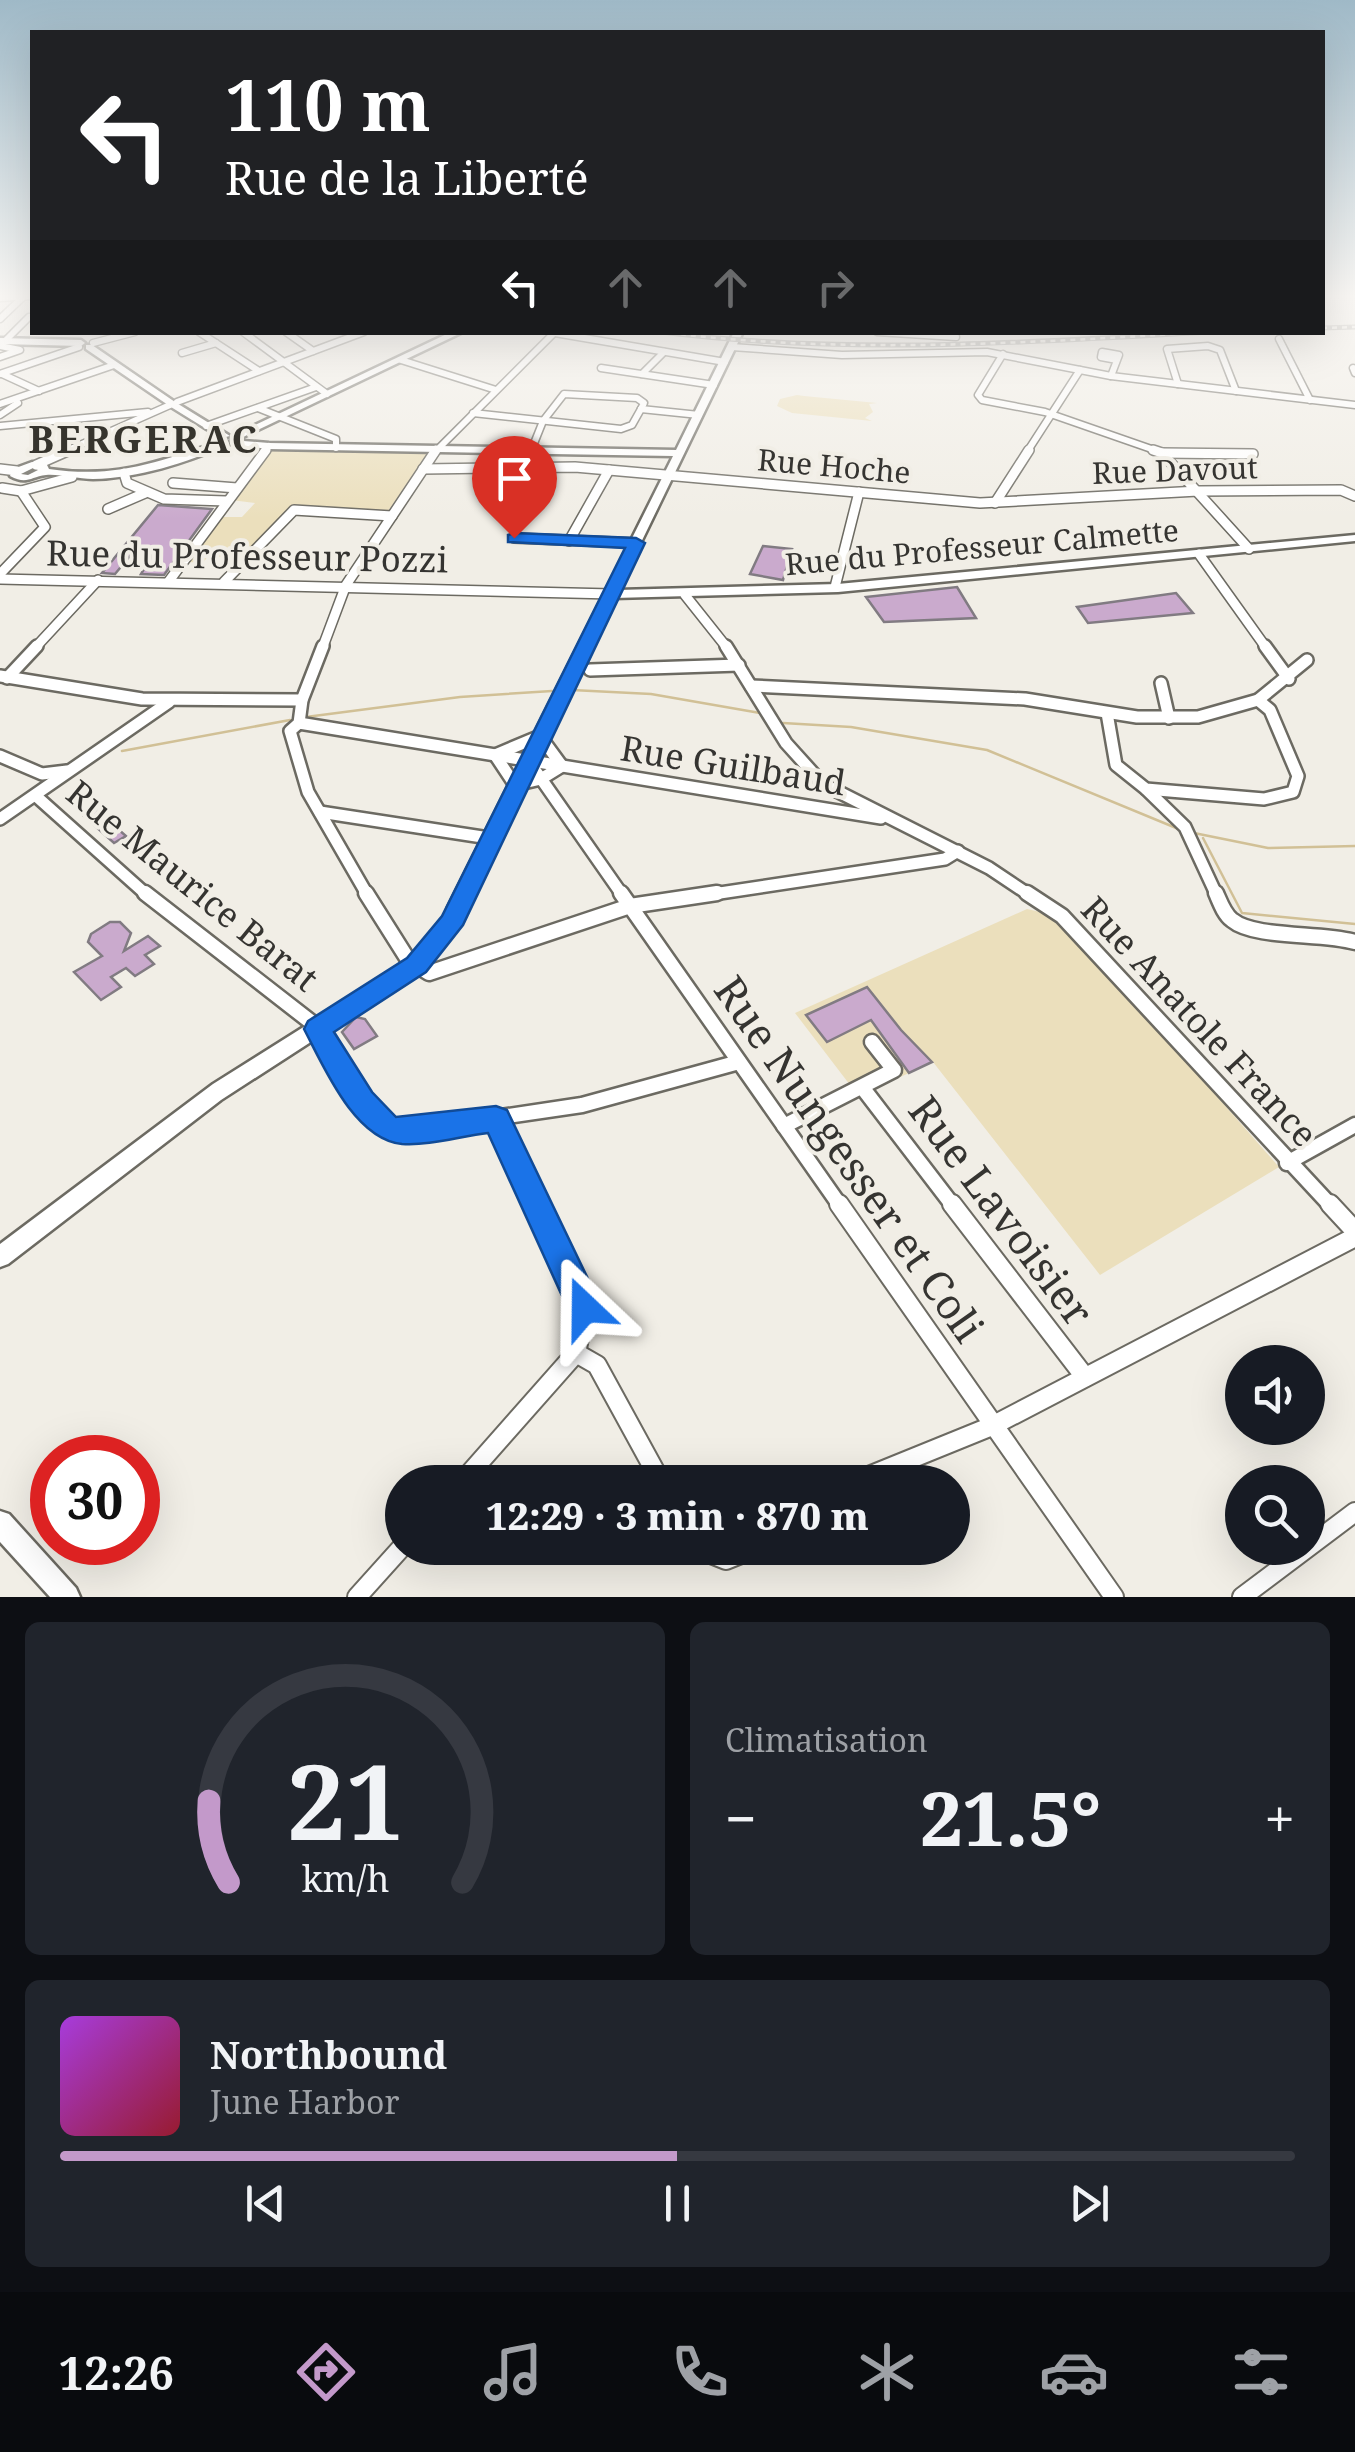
<!DOCTYPE html>
<html lang="fr">
<head>
<meta charset="utf-8">
<style>
  :root { --surface:#171b24; --page:#20242c; --text:#f1f3f6; --muted:#9ea1a6; --line:#363941; --accent:#c399ca }
  body { margin:0; font-family:"Noto Serif",serif; background:var(--page); color:var(--text); height:100vh; display:flex; flex-direction:column; font-size:38px; white-space:nowrap }
  * { box-sizing:border-box; margin:0 }
  p { font-size:32px; color:var(--muted) }
  .icon { flex:none; width:55px; height:55px; fill:none; stroke:currentColor; stroke-width:2; stroke-linecap:round; stroke-linejoin:round }
  .map { position:relative; height:1597px; overflow:hidden }
  .drawer { display:flex; flex-direction:column; gap:25px; padding:25px; background:#0d0f14; flex:1 }
  .drawer>* { flex:none }
  .banner { position:absolute; left:30px; top:30px; width:1295px; height:305px; border-radius:0px; box-shadow:0 10px 40px #0002; background:#202124; color:#fff; overflow:hidden }
  .fabs { position:absolute; left:1225px; top:1345px; display:grid; gap:20px }
  .fabs a { display:grid; place-items:center; width:100px; height:100px; border-radius:50%; background:var(--surface); box-shadow:0 10px 40px #0002; font-size:50px }
  .speed { position:absolute; left:30px; top:1435px; display:flex; gap:20px; font-size:50px; font-weight:700; text-align:center }
  .speed>* { display:grid; place-content:center; width:130px; height:130px; border-radius:50%; background:var(--surface); box-shadow:0 10px 40px #0002; line-height:1 }
  .speed .limit { border:15px solid #d22; background:#fff; color:#111 }
  .pin { position:absolute; display:grid; place-items:center; width:85px; height:85px; color:#fff; margin:-102px -42px; border-radius:50% 50% 50% 0; rotate:-45deg; box-shadow:0 0 10px #0007 }
  .pin .icon { rotate:45deg }
  .me { position:absolute; width:110px; margin:-55px; rotate:337deg; stroke-linejoin:round; filter:drop-shadow(0 0 8px #0008) }
  .turn { display:flex; align-items:center; gap:35px; height:210px; padding:0 30px; font-size:45px }
  .turn .icon { width:130px; height:130px; stroke-width:2.5 }
  .turn b { display:block; font-size:70px; line-height:85px }
  .lanes { display:flex; align-items:center; height:95px; padding:0 30px; background:#0003; justify-content:center; gap:50px; direction:ltr }
  .lanes .off { opacity:.35 }
  .big { font-size:75px; font-weight:800; line-height:1.1 }
  .drawer .card { flex:1; display:flex; flex-direction:column; justify-content:center; gap:15px; min-width:0; padding:0 35px; border-radius:15px; background:var(--page) }
  .drawer .dial { align-items:center; gap:0 }
  .dial svg { height:260px; overflow:visible; fill:none; stroke:var(--line); stroke-width:7; stroke-linecap:round; text-anchor:middle }
  .dial text { fill:var(--text); stroke:none }
  .song { display:flex; align-items:center; gap:30px }
  .cover { width:120px; height:120px; border-radius:15px; background:linear-gradient(135deg,hsl(280 70% 55%),hsl(350 70% 35%)) }
  .played { height:10px; border-radius:5px; background:linear-gradient(90deg,var(--accent) 50%,var(--line) 50%) }
  .keys { display:flex; justify-content:space-around; direction:ltr }
  .heat { display:flex; justify-content:space-between; align-items:center; font-size:55px; direction:ltr }
  .drawer .tiles { flex:1; display:grid; gap:25px; grid-template-columns:1fr 1fr }
  .card:last-child { grid-column:span 2 }
  .trip { position:absolute; left:385px; top:1465px; width:585px; height:100px; border-radius:50px; background:var(--surface); box-shadow:0 10px 40px #0002; font-weight:800; line-height:100px; text-align:center }
  .dock { display:flex; height:160px; justify-content:space-around; align-items:center; background:#090b0e; color:var(--muted) }
  .dock .icon { width:70px; height:70px }
  .dock .active { color:var(--accent) }
  .dock b { font-size:45px; color:var(--text) }
  .map>svg:first-child { display:block }
</style>
</head>
<body>
<div class="map">
<svg width="1355" height="1597" viewBox="0 0 1355 1597">
  <rect width="100%" height="100%" fill="#f1eee6"/>
  <g fill="#ebdfbc">
    <polygon points="797,395 804,396 877,403 869,404 873,412 865,418 872,421 792,413 777,406 780,399"/>
    <polygon points="272,450 426,452 428,454 388,511 298,507 242,558 208,556 203,563 188,562 222,517 242,517 255,503 231,500"/>
    <polygon points="1027,909 1049,914 1089,951 1279,1167 1100,1275 933,1062 872,1090 850,1085 795,1013"/>
  </g>
  <g fill="none" stroke-linecap="round" stroke-linejoin="round">
    <g stroke="#d1c096" stroke-width="2.5">
      <polyline points="572,690 651,694 760,713"/>
      <polyline points="306,717 460,697 552,691"/>
      <polyline points="783,723 851,727 987,750 1181,830"/>
      <polyline points="122,751 290,720"/>
      <polyline points="1194,833 1268,848 1355,846"/>
      <polyline points="1203,838 1242,913 1355,924"/>
    </g>
  </g>
  <g fill="#caaacd" stroke="#817b82" stroke-width="2.5">
    <polygon points="158,505 212,509 164,575 141,574 155,551 135,550 115,574 102,573"/>
    <polygon points="763,546 792,549 783,580 750,574"/>
    <polygon points="957,587 976,618 884,622 866,597"/>
    <polygon points="1176,593 1193,613 1088,623 1077,607"/>
    <polygon points="95,809 126,836 114,843 83,815"/>
    <polygon points="110,922 120,922 131,933 124,951 148,936 160,946 145,955 154,964 135,976 126,968 111,977 121,987 101,1000 74,972 102,956 88,942 91,934"/>
    <polygon points="867,987 901,1030 932,1062 909,1073 871,1020 827,1042 806,1015"/>
    <polygon points="356,1017 365,1019 377,1036 354,1049 342,1032"/>
  </g>
  <g fill="none" stroke-linecap="round" stroke-linejoin="round">
    <defs>
      <g id="minor-far4">
        <polyline points="0,298 32,296"/>
        <polyline points="0,319 24,296"/>
        <polyline points="199,332 259,371"/>
        <polyline points="243,332 327,394"/>
        <polyline points="286,332 313,351"/>
        <polyline points="549,332 725,362"/>
        <polyline points="877,332 956,337"/>
        <polyline points="1279,339 1310,400"/>
        <polyline points="5,341 29,317"/>
        <polyline points="93,343 135,332"/>
        <polyline points="0,346 20,350 0,357"/>
        <polyline points="732,347 842,355 987,352 1111,376 1355,405"/>
        <polyline points="182,353 216,343"/>
        <polyline points="1003,354 978,395 982,400 1045,412 1160,452"/>
        <polyline points="401,360 496,390"/>
        <polyline points="601,368 714,385"/>
        <polyline points="1353,368 1355,373"/>
        <polyline points="0,374 79,347"/>
        <polyline points="2,374 39,391"/>
        <polyline points="642,374 664,352"/>
        <polyline points="1111,376 1119,355 1102,352 1101,357 1117,360"/>
        <polyline points="1178,384 1167,349 1208,346 1220,350 1236,391"/>
        <polyline points="177,402 364,332"/>
        <polyline points="0,404 114,365"/>
        <polyline points="258,408 336,439 336,448"/>
        <polyline points="641,409 699,415"/>
        <polyline points="473,413 621,429 632,425 641,409"/>
        <polyline points="0,415 18,403"/>
        <polyline points="0,426 148,412"/>
        <polyline points="206,426 316,387"/>
        <polyline points="531,451 543,421 564,394 637,398 644,403 641,409"/>
        <polyline points="64,452 170,405"/>
        <polyline points="264,452 269,446"/>
        <polyline points="435,452 554,333"/>
        <polyline points="1027,452 1080,370"/>
      </g>
      <g id="minor-far3">
        <polyline points="1153,450 1162,453 1249,549"/>
        <polyline points="1162,453 1253,454"/>
        <polyline points="36,465 70,450"/>
        <polyline points="0,469 17,471"/>
        <polyline points="423,469 575,467 980,503 1198,491 1341,490 1355,496"/>
        <polyline points="124,473 127,483 164,499 226,501"/>
        <polyline points="173,483 237,488"/>
        <polyline points="2,488 21,491 72,477"/>
        <polyline points="995,503 1029,450"/>
        <polyline points="516,504 526,466"/>
        <polyline points="108,509 145,493"/>
        <polyline points="514,538 636,543"/>
        <polyline points="569,541 609,470"/>
        <polyline points="1199,554 1267,649"/>
        <polyline points="0,574 45,527 21,491"/>
        <polyline points="0,579 612,594"/>
        <polyline points="169,581 266,450"/>
        <polyline points="224,582 294,510 392,516"/>
        <polyline points="835,587 859,492"/>
        <polyline points="685,595 728,649"/>
        <polyline points="34,649 98,580"/>
        <polyline points="322,649 346,585 436,450"/>
      </g>
      <g id="minor-far2">
        <polyline points="323,646 302,700 299,723 290,731 308,792 368,896"/>
        <polyline points="726,646 786,743 823,784 989,868 1031,896"/>
        <polyline points="1265,646 1289,679"/>
        <polyline points="590,670 739,665"/>
        <polyline points="0,676 142,699 302,700"/>
        <polyline points="7,678 37,646"/>
        <polyline points="1161,683 1169,718"/>
        <polyline points="751,686 1025,699 1137,717 1198,717 1258,700 1307,660"/>
        <polyline points="1107,713 1116,765 1146,789 1264,799 1293,792 1298,776 1270,710 1258,700"/>
        <polyline points="299,723 881,818"/>
        <polygon points="540,736 562,766 541,779 515,785 495,755"/>
        <polyline points="0,756 42,774 67,771"/>
        <polyline points="528,760 623,896"/>
        <polyline points="1146,789 1185,827 1217,896"/>
        <polyline points="36,796 148,896"/>
        <polyline points="320,812 489,838"/>
        <polyline points="0,819 169,702"/>
        <polyline points="700,896 945,859 958,851"/>
      </g>
      <g id="minor-far1">
        <polyline points="145,893 311,1022"/>
        <polyline points="366,893 407,958"/>
        <polyline points="621,893 841,1207"/>
        <polyline points="1027,893 1062,916 1332,1207"/>
        <path d="M 1216,893 C 1220,902 1224,914 1232,920 C 1255,939 1322,932 1355,942"/>
        <polyline points="416,965 429,973 630,906 717,893"/>
        <path d="M 318,1029 C 341,1070 359,1116 407,1131 L 582,1105 L 739,1062"/>
        <polyline points="862,1087 954,1207"/>
        <polyline points="496,1119 537,1207"/>
        <polyline points="784,1126 894,1070 872,1042"/>
        <polyline points="1287,1163 1355,1125"/>
      </g>
      <g id="minor">
        <polyline points="839,1204 1114,1597"/>
        <polyline points="952,1204 1085,1377"/>
        <polyline points="1330,1204 1355,1231"/>
        <polyline points="576,1353 597,1365 661,1482"/>
        <polyline points="462,1482 576,1353 585,1308 536,1204"/>
        <polyline points="854,1482 992,1426 1355,1237"/>
        <polyline points="696,1548 726,1560 756,1548"/>
        <polyline points="357,1597 402,1547"/>
        <polyline points="1242,1597 1355,1512"/>
      </g>
      <g id="secondary">
        <polygon points="451,332 463,332 241,438 232,436"/>
        <path d="M 734,332 L 743,332 L 618,590 L 838,584 L 1355,535 L 1355,541 L 838,592 L 614,598 L 464,907 C 458,933 440,951 422,970 L 221,1100 L 8,1264 L 0,1267 L 0,1244 L 213,1084 L 410,960 C 426,944 442,930 448,907 L 673,456 L 269,449 L 235,445 L 231,444 L 231,440 L 269,443 L 676,450 Z"/>
        <polygon points="0,338 81,340 85,343 81,346 0,344"/>
        <polygon points="86,345 92,345 175,402 230,436 221,438 171,407 86,349"/>
        <path d="M 224,440 L 229,443 L 228,445 C 184,463 140,478 93,479 C 77,479 61,474 46,475 C 30,477 27,485 10,476 L 13,469 L 32,462 L 47,465 L 49,469 C 118,479 160,461 224,440 ZM 33,468 L 38,470 L 28,475 L 21,474 Z"/>
        <polygon points="0,1511 9,1514 76,1588 80,1597 50,1597 0,1542"/>
      </g>
    </defs>
    <use href="#minor-far4" stroke="#6c6a62" stroke-width="9"/>
    <use href="#minor-far3" stroke="#6c6a62" stroke-width="12"/>
    <use href="#minor-far2" stroke="#6c6a62" stroke-width="16"/>
    <use href="#minor-far1" stroke="#6c6a62" stroke-width="19"/>
    <use href="#minor" stroke="#6c6a62" stroke-width="22"/>
    <use href="#secondary" stroke="#6c6a62" stroke-width="5"/>
    <use href="#minor-far4" stroke="#fff" stroke-width="6"/>
    <use href="#minor-far3" stroke="#fff" stroke-width="9"/>
    <use href="#minor-far2" stroke="#fff" stroke-width="11"/>
    <use href="#minor-far1" stroke="#fff" stroke-width="14"/>
    <use href="#minor" stroke="#fff" stroke-width="18"/>
    <use href="#secondary" fill="#fff" fill-rule="evenodd"/>
    <defs>
      <g id="rail">
        <polyline points="1322,328 1355,327"/>
        <path d="M 661,332 C 844,355 1025,343 1209,332"/>
      </g>
    </defs>
    <use href="#rail" stroke="#93918c" stroke-width="5"/>
    <use href="#rail" stroke="#f1eee6" stroke-width="2.5" stroke-dasharray="5" stroke-linecap="butt"/>
  </g>
  <linearGradient id="sky" x2="0" y2="1"><stop stop-color="#9fb9c7"/><stop offset="0.57" stop-color="#f9f7f4"/><stop offset="1" stop-color="#f9f7f4" stop-opacity="0"/></linearGradient>
  <rect width="1355" height="519" fill="url(#sky)"/>
  <path fill="#1a73e8" stroke="#114b97" stroke-width="2.5" d="M 514,533 L 636,538 L 645,543 L 463,925 L 426,972 L 334,1032 L 372,1092 L 396,1117 L 496,1106 L 507,1110 L 602,1308 L 597,1320 L 585,1325 L 573,1320 L 488,1133 C 461,1136 429,1146 402,1144 C 354,1139 324,1067 304,1029 L 308,1021 L 407,958 L 442,916 L 625,548 L 508,542 L 508,535 Z"/>
  <g text-anchor="middle" stroke-width="8" stroke-linejoin="round" paint-order="stroke">
    <g font-size="30" fill="#353431" stroke="#f1eee6">
      <text transform="translate(834 467) rotate(5)" y="10">Rue Hoche</text>
      <text transform="translate(1175 471) rotate(-2)" y="10">Rue Davout</text>
      <text transform="translate(982 548) rotate(-5)" y="10">Rue du Professeur Calmette</text>
    </g>
    <g font-size="35" fill="#353431" stroke="#f1eee6">
      <text transform="translate(247 557) rotate(1)" y="12">Rue du Professeur Pozzi</text>
      <text transform="translate(733 766) rotate(9)" y="12">Rue Guilbaud</text>
      <text transform="translate(192 886) rotate(39)" y="12">Rue Maurice Barat</text>
      <text transform="translate(1199 1022) rotate(47)" y="12">Rue Anatole France</text>
    </g>
    <g font-size="38" font-weight="bold" letter-spacing="2.5" fill="#36342d" stroke="#f1eee6">
      <text x="144" y="453">BERGERAC</text>
    </g>
    <g font-size="42" fill="#353431" stroke="#f1eee6">
      <text transform="translate(849 1159) rotate(55)" y="15">Rue Nungesser et Coli</text>
      <text transform="translate(1001 1211) rotate(53)" y="15">Rue Lavoisier</text>
    </g>
  </g>
</svg>
<div class="fabs">
<a><svg class="icon" aria-label="sound" viewBox="0 0 24 24"><path d="M4 9h4l5-4v14l-5-4H4zM17 9q2 3 0 6"/></svg></a>
<a><svg class="icon" aria-label="search" viewBox="0 0 24 24"><circle cx="10" cy="10" r="6"/><path d="M15 15l6 6"/></svg></a>
</div>
<div class="speed"><div class="limit">30</div></div>
<div class="pin" style="left:514px;top:538px;background:#d93025"><svg class="icon" aria-label="arrive" viewBox="0 0 24 24"><path d="M6 21V4h12l-3 4 3 4H6"/></svg></div>
<svg class="me" style="left:585px;top:1308px" viewBox="-20 -20 40 40"><path d="M0-17L14 15 0 8-14 15z" fill="#1a73e8" stroke="#fff" stroke-width="4"/></svg>
<div class="trip">12:29 · 3 min · 870 m</div>
<div class="banner">
<div class="turn"><svg class="icon" aria-label="left" viewBox="0 0 24 24"><path d="M17 20v-9H6M10 6l-5 5 5 5"/></svg><div><b>110 m</b>Rue de la Liberté</div></div>
<div class="lanes"><svg class="icon" aria-label="left" viewBox="0 0 24 24"><path d="M17 20v-9H6M10 6l-5 5 5 5"/></svg><svg class="icon off" aria-label="ahead" viewBox="0 0 24 24"><path d="M12 20V5M6 11l6-6 6 6"/></svg><svg class="icon off" aria-label="ahead" viewBox="0 0 24 24"><path d="M12 20V5M6 11l6-6 6 6"/></svg><svg class="icon off" aria-label="right" viewBox="0 0 24 24"><path d="M7 20v-9h11M14 6l5 5-5 5"/></svg></div>
</div>
</div>
<section class="drawer">
<div class="tiles">
<div class="card dial"><svg viewBox="0 0 100 80">
<path d="M14 69A42 42 0 1 1 86 69"/>
<path d="M14 69A42 42 0 0 1 8 44" stroke="#c399ca"/>
<text x="50" y="56" font-size="32" font-weight="700">21</text>
<text x="50" y="72" font-size="11">km/h</text>
</svg></div>
<div class="card"><p>Climatisation</p>
<div class="heat"><a>−</a><b class="big">21.5°</b><a>+</a></div>
</div>
<div class="card">
<div class="song"><i class="cover"></i><div><b>Northbound</b><p>June Harbor</p></div></div>
<div class="played"></div>
<div class="keys"><svg class="icon" aria-label="previous" viewBox="0 0 24 24"><path d="M18 5L8 12l10 7zM5 5v14"/></svg><svg class="icon" aria-label="pause" viewBox="0 0 24 24"><path d="M8 5v14M16 5v14"/></svg><svg class="icon" aria-label="next" viewBox="0 0 24 24"><path d="M6 5l10 7-10 7zM19 5v14"/></svg></div>
</div>
</div>
</section>
<nav class="dock">
<b>12:26</b>
<svg class="icon active" aria-label="directions" viewBox="0 0 24 24"><path d="M12 3l9 9-9 9-9-9zM9 14v-3h6M13 9l2 2-2 2"/></svg>
<svg class="icon" aria-label="music" viewBox="0 0 24 24"><path d="M9 18V5l10-2v13"/><circle cx="6" cy="18" r="3"/><circle cx="16" cy="16" r="3"/></svg>
<svg class="icon" aria-label="phone" viewBox="0 0 24 24"><path d="M5 4h4l2 5-3 2q2 4 5 5l2-3 5 2v4C11 20 4 13 5 4z"/></svg>
<svg class="icon" aria-label="climate" viewBox="0 0 24 24"><path d="M12 3v18M4 7l16 10M4 17L20 7"/></svg>
<svg class="icon" aria-label="car" viewBox="0 0 24 24"><path d="M5 17H2v-5l4-1 3-4h7l3 4 3 1v5h-3M9 17h6M6 11h13"/><circle cx="7" cy="17" r="2"/><circle cx="17" cy="17" r="2"/></svg>
<svg class="icon" aria-label="filters" viewBox="0 0 24 24"><path d="M4 7h16M4 17h16"/><circle cx="9" cy="7" r="2"/><circle cx="15" cy="17" r="2"/></svg>
</nav>
</body>
</html>
